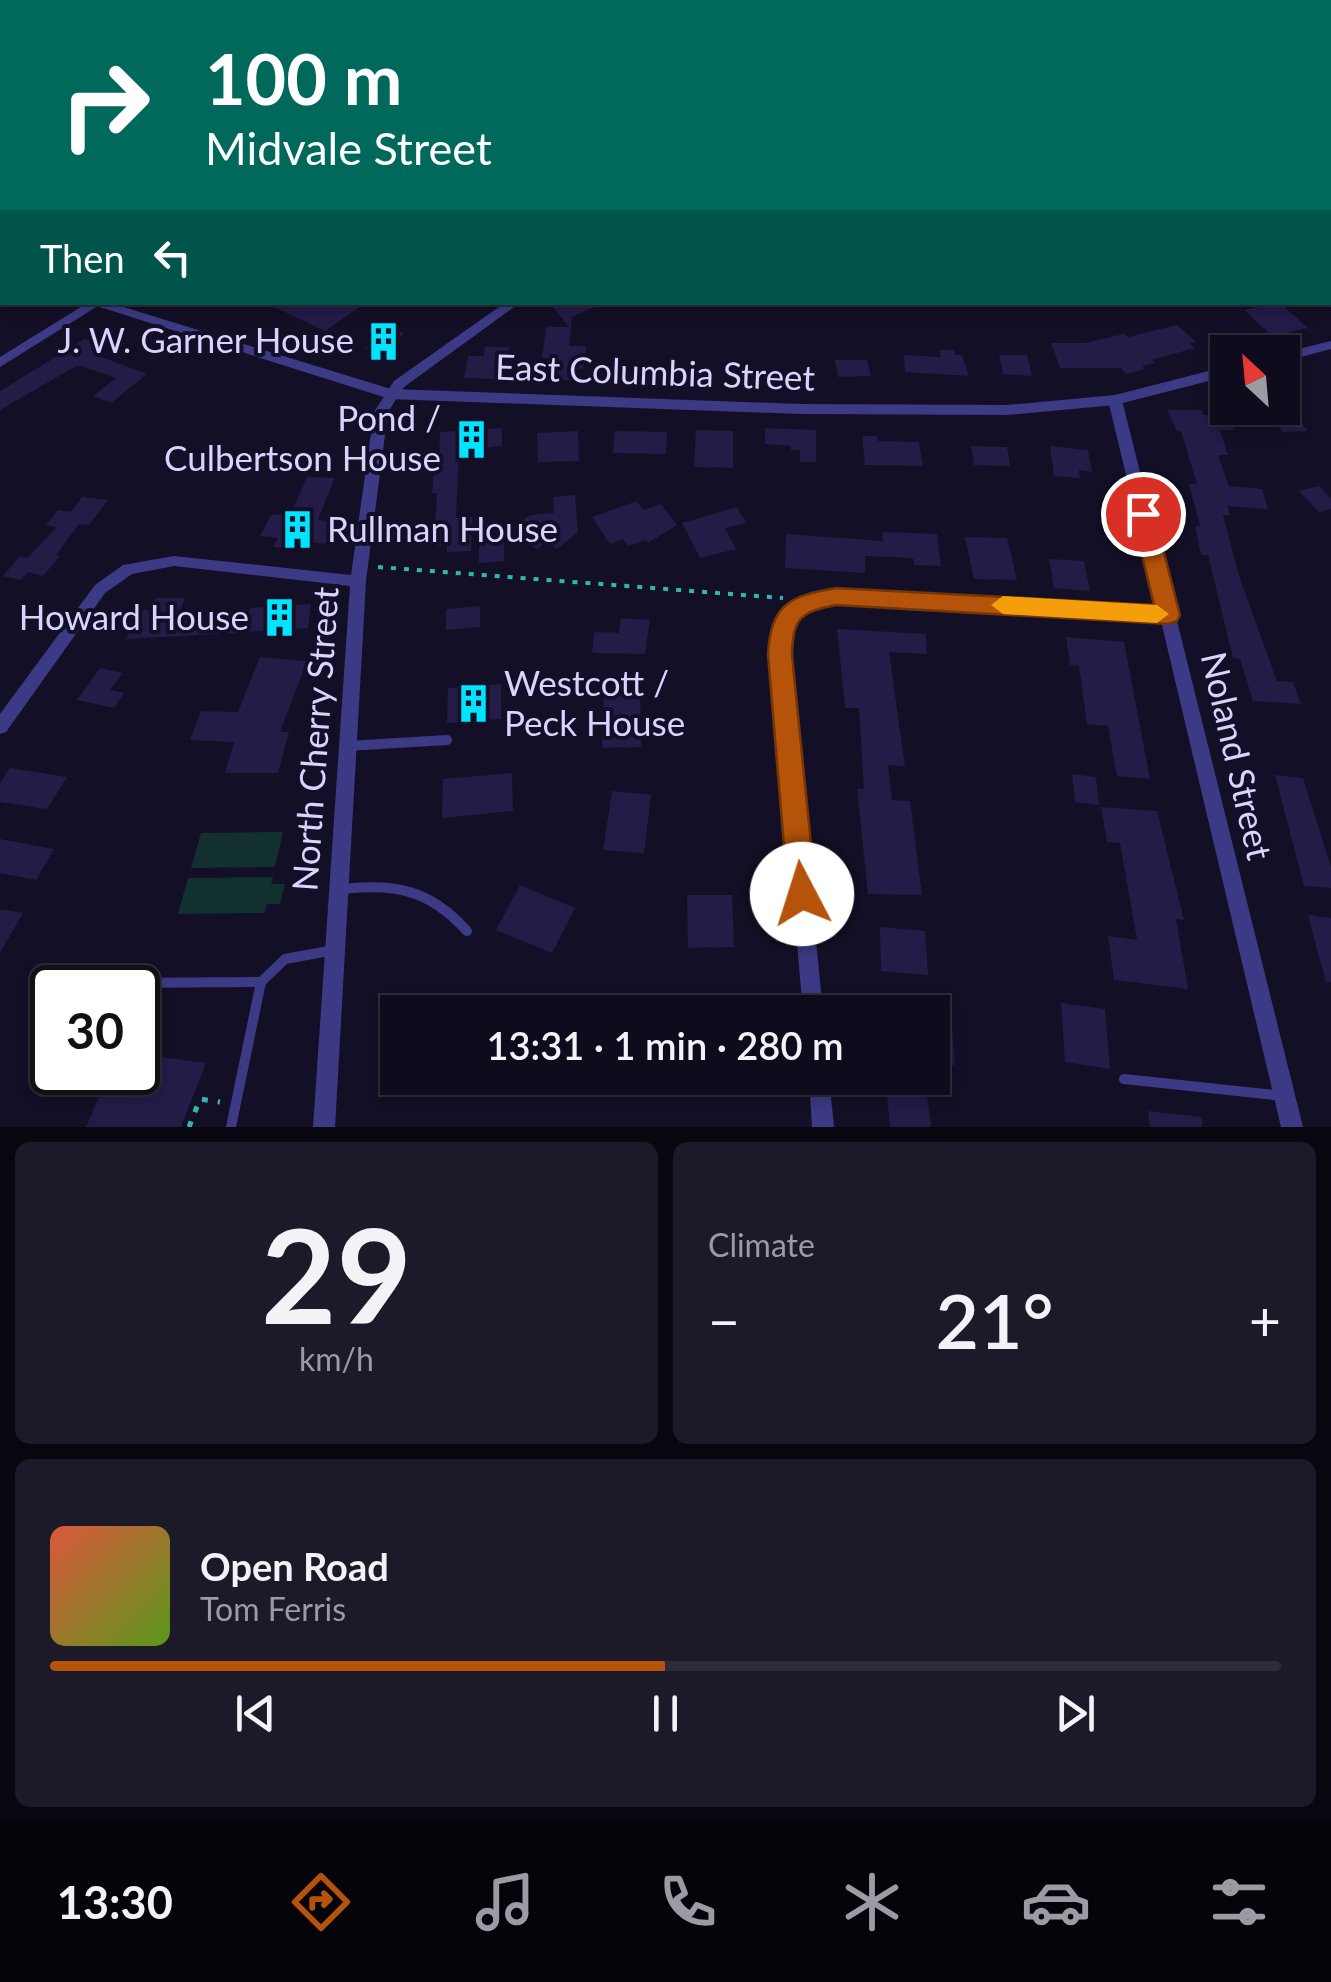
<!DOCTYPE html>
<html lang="en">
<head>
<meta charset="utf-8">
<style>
  :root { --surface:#0e0b1c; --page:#1c1929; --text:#f1f3f6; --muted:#9b9ba3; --line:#2e2b3b; --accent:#b45309 }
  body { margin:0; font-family:Lato,sans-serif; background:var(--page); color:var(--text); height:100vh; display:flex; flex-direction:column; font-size:38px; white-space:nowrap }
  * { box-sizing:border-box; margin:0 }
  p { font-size:32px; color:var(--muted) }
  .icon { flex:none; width:55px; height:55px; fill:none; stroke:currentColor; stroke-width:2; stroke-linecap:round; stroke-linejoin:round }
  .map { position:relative; height:1127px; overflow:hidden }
  .panel { display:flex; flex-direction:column; gap:15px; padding:15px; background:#08060f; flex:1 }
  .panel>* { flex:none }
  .hud { position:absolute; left:0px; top:0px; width:1332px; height:305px; box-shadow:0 5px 15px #0003,0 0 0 2px var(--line); background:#00695c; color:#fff; overflow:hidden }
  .needle { width:65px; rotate:334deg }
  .controls { position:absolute; left:1210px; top:335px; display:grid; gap:20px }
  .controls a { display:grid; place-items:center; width:90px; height:90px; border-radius:0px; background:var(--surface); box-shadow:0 5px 15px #0003,0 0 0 2px var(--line); font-size:50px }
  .speed { position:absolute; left:30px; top:965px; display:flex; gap:20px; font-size:50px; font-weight:700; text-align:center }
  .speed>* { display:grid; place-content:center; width:130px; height:130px; border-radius:50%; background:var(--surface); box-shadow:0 5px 15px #0003,0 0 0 2px var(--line); line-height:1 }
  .speed .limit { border:5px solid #111; border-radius:15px; background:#fff; color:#111 }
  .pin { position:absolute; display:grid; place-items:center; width:85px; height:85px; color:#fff; margin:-42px; border:5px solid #fff; border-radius:50%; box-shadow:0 2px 10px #0007 }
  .me { position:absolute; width:110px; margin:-55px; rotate:355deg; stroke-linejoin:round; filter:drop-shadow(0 0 8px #0008) }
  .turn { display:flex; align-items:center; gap:35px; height:210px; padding:0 40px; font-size:45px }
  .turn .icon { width:130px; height:130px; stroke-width:2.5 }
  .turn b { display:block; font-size:70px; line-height:85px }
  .then { display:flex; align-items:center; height:95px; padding:0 40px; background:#0003; gap:20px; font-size:38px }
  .big { font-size:75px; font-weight:600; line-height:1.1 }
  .panel .tile { flex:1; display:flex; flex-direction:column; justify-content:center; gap:15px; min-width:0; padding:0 35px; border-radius:15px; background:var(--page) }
  .panel .dial { align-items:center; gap:0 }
  .dial b { font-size:130px; line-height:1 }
  .song { display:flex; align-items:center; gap:30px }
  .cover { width:120px; height:120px; border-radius:15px; background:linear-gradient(135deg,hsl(10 70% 55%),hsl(90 70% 35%)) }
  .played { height:10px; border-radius:5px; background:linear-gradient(90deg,var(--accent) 50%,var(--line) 50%) }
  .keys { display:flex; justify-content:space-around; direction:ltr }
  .heat { display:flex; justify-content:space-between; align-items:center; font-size:55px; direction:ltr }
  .panel .tiles { flex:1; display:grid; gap:15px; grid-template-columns:1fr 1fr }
  .tile:last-child { grid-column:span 2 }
  .trip { position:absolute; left:380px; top:995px; width:570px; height:100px; border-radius:0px; background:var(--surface); box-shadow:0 5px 15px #0003,0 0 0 2px var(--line); font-weight:600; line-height:100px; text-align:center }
  .tab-bar { display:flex; height:160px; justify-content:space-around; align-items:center; background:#06040b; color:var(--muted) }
  .tab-bar .icon { width:70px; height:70px }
  .tab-bar .active { color:var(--accent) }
  .tab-bar b { font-size:45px; color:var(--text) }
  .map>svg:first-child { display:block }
</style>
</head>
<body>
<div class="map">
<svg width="1331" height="1127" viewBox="0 0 1331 1127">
  <rect width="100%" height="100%" fill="#130f26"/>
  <g fill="#12302f">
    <polygon points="283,832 275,867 191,868 201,833"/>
    <polygon points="273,877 271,884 285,884 280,904 267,904 264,913 178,914 188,878"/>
  </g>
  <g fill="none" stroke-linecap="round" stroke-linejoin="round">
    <polyline stroke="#0c2248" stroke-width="4" points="367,0 380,2"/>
  </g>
  <g fill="#241b47">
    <polygon points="263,302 367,302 325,331"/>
    <polygon points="549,302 605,302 572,317 569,346 586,346 583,369 576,368 575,381 555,380 554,358 542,358 546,327 569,327"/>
    <polygon points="1280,303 1308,328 1272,336 1244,310"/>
    <polygon points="1177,325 1196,342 1189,343 1195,348 1151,360 1155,363 1142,366 1146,369 1126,374 1121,368 1060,368 1051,343 1085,343 1124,334 1128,337"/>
    <polygon points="387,328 404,333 381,354 364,349"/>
    <polygon points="85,339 104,347 93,354 147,374 111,403 93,396 116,378 78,365 0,410 0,391"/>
    <polygon points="485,347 509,347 505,373 497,373 496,379 464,378 468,356 484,356"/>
    <polygon points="939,350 954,350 956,355 962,355 969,376 905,372 904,355 941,357"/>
    <polygon points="999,355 1027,355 1032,376 1003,374"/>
    <polygon points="835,360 867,360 871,376 838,377"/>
    <polygon points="1268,408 1293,408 1307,431 1282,432"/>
    <polygon points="1167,410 1201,410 1204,415 1225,415 1234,430 1220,430 1228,455 1218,455 1229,486 1262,489 1268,509 1227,506 1230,515 1223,515 1239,576 1277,681 1293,682 1301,704 1253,701 1240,659 1233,658 1208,555 1201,555 1195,526 1200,526 1189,484 1197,484 1181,431 1177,431"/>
    <polygon points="502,428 502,446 459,451 456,518 472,517 471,551 447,552 447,546 434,546 437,493 432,493 434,468 439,468 440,432"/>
    <polygon points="765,428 816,430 816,462 800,462 800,450 791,450 791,446 765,444"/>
    <polygon points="696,430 733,431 733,468 694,467"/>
    <polygon points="578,431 579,461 538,462 537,433"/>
    <polygon points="615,431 667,432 666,454 613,453"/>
    <polygon points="862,436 877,436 878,441 919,442 923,466 865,465"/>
    <polygon points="971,446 1007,447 1010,466 974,465"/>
    <polygon points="1050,446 1088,450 1092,472 1079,470 1080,478 1054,476"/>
    <polygon points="307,477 335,478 318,519 335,524 325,544 305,541 300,550 273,547 278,538 260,536 271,515 291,513"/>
    <polygon points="1319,486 1331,499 1331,509 1319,512 1299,491"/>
    <polygon points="575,495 578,532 557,549 546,542 537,549 509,531 530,515 554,513 553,497"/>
    <polygon points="82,497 108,500 89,525 79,524 56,555 60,556 43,576 28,572 21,580 3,576 20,556 27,558 57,527 46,525 58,510 71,512"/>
    <polygon points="637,501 643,510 661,504 677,525 648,543 646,540 628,546 623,539 610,544 592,517"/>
    <polygon points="737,507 746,523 725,528 736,549 700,558 682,523"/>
    <polygon points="882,532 937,534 941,566 914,565 913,558 865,556 865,573 785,568 786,534 883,541"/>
    <polygon points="965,537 1007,538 1017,580 974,579"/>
    <polygon points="504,538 504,561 479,563 479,540"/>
    <polygon points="1049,559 1084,561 1090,591 1054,588"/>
    <polygon points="156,598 185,598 176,621 238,621 238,633 126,639 138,610 151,610"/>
    <polygon points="311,604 308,628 246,632 250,608"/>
    <polygon points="480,606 480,627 446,630 446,609"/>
    <polygon points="621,618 650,620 645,654 592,653 594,632 619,633"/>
    <polygon points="837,629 926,634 927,654 889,652 905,766 888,765 892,800 910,801 922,895 868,894 857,789 864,789 859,708 845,708"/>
    <polygon points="1066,637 1124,642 1150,779 1117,776 1108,726 1087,724 1079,666 1070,665"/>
    <polygon points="260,657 307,661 280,732 289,732 278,773 225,773 234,742 190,740 201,711 238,712"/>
    <polygon points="100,668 123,673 110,690 124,693 114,708 77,700"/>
    <polygon points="501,684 501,719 447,723 448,688"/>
    <polygon points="640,689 641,747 602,748 604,690"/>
    <polygon points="10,768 67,777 47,809 0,802 0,783"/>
    <polygon points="512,773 513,811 442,818 443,779"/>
    <polygon points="1072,774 1096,777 1099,805 1075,802"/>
    <polygon points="1275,775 1303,778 1331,867 1331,888 1304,886"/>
    <polygon points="612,791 651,795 644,853 603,850"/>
    <polygon points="1101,807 1157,811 1184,920 1176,919 1188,989 1114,980 1108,936 1137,940 1120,843 1107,842"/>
    <polygon points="0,839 54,849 36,880 0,873"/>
    <polygon points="520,885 575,908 552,953 496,930"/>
    <polygon points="687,895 732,895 734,947 688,948"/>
    <polygon points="0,909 23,913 0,953"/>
    <polygon points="1308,915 1331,918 1331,982 1326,983"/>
    <polygon points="880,927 925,931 928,975 881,971"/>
    <polygon points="1061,1003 1105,1009 1110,1069 1065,1062"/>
    <polygon points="932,1004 950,1006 955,1065 932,1063"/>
    <polygon points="138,1054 206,1063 181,1127 86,1127 110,1072 138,1072"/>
    <polygon points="887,1096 927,1096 931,1127 890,1127"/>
    <polygon points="1148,1111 1202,1117 1202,1127 1150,1127"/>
  </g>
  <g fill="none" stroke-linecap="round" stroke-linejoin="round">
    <polyline stroke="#2fb8b0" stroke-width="4" stroke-dasharray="5 8" stroke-linecap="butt" points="378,567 783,598"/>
    <polyline stroke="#2fb8b0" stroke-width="5" stroke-dasharray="6 10" stroke-linecap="butt" points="189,1127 200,1099 220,1102"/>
    <g stroke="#3d3a85" stroke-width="5">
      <polyline points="183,0 196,2"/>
      <polyline points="169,2 173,0"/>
    </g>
    <polyline stroke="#3d3a85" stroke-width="8" points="430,741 447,740"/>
    <g stroke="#3d3a85" stroke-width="10">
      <polyline points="347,746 447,740"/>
      <path d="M 342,889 C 396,883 430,890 467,931"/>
      <polyline points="114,983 261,982 285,959 334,950"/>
      <polyline points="1124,1079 1283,1096"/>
      <polyline points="231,1127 261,982"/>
    </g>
    <g fill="#3d3a85" fill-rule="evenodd">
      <polygon points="312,0 330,0 332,2 316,2"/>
      <polygon points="947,0 958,0 960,2 950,2"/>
      <polygon points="1147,0 1158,0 1160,2 1150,2"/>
      <polygon points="0,16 2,17 2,22 0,22"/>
      <rect x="1330" y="23" width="1" height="6"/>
      <rect x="1330" y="199" width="1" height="7"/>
      <polygon points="89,302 101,304 0,367 0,357"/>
      <polygon points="506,302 521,302 404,387 388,412 366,581 335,1127 313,1127 350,586 174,566 132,574 105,593 6,732 0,734 0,714 95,585 123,565 174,556 351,575 374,412 394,381"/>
      <path d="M 1115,396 L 1122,400 L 1303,1127 L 1281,1127 L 1161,621 L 836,602 C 799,605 789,619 788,655 L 823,1012 L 803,1012 L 772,655 C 774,610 792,594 836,590 L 1158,608 L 1108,400 Z"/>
      <polygon points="809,1078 829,1078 834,1127 812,1127"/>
    </g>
    <g fill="#3d3a85" fill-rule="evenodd">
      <polygon points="682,0 706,0 707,2 685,2"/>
      <polygon points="0,269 2,270 2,278 0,278"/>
      <polygon points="84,302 107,302 391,389 801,404 1007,405 1115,395 1228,366 1228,376 1115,405 1007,415 801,414 390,399"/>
      <polygon points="1331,341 1331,349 1282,362 1282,353"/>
    </g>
    <polygon fill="#c25bff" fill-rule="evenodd" points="2,138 2,149 0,150 0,139"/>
  </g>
  <path fill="#b45309" stroke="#753606" stroke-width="2.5" d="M 1143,506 L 1154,514 L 1180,615 L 1177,621 L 1168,624 L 836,605 C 800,612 793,618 792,655 L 816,894 L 812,903 L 802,907 L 792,903 L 788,894 L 768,655 C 770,604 790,596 836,588 L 1154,605 L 1132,514 Z"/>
  <polygon fill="#f59e0b" points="1003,596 1157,605 1169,614 1157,623 1003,614 991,605"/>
  <defs>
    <symbol id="building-bare" viewBox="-9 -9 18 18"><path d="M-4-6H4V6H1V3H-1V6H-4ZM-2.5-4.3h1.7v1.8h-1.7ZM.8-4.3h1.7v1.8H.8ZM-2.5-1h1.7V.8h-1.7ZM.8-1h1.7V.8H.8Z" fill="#00e5ff" stroke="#130f26" stroke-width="2.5" paint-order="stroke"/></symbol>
  </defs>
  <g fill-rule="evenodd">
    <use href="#building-bare" x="356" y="314" width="55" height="55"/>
    <use href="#building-bare" x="444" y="412" width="55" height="55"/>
    <use href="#building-bare" x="270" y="502" width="55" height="55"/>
    <use href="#building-bare" x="252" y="590" width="55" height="55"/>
    <use href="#building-bare" x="446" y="676" width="55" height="55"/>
  </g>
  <g text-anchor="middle" stroke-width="8" stroke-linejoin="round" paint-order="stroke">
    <g font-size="35" fill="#d9d4ff" stroke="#130f26" text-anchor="end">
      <text x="354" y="353">J. W. Garner House</text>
      <text x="441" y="431">Pond /<tspan x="441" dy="40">Culbertson House</tspan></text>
      <text x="327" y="542" text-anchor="start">Rullman House</text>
      <text x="249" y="630">Howard House</text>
      <text x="504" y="696" text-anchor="start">Westcott /<tspan x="504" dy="40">Peck House</tspan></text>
    </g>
    <g font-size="35" fill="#d9d4ff" stroke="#130f26">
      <text transform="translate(655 373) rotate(2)" y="12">East Columbia Street</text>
      <text transform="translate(316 739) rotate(-86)" y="12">North Cherry Street</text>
      <text transform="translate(1236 756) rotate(77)" y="12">Noland Street</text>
    </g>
  </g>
</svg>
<div class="controls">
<a><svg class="needle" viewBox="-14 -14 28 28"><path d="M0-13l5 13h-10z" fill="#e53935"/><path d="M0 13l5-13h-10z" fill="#9b9ba3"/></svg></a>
</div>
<div class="speed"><div class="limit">30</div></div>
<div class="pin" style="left:1143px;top:514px;background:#d93025"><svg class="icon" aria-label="arrive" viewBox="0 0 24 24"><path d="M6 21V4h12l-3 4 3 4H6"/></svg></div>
<svg class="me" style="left:802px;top:894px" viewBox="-20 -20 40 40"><circle r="19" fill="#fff"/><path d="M0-13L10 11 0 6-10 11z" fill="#b45309"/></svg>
<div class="trip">13:31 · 1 min · 280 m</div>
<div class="hud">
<div class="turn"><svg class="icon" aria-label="right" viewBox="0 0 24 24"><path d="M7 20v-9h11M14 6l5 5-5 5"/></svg><div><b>100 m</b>Midvale Street</div></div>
<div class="then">Then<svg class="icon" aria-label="left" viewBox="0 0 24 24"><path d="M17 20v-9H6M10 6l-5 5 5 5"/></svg></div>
</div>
</div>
<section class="panel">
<div class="tiles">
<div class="tile dial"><b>29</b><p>km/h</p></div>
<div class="tile"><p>Climate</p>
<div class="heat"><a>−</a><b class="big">21°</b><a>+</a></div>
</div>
<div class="tile">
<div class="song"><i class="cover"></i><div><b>Open Road</b><p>Tom Ferris</p></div></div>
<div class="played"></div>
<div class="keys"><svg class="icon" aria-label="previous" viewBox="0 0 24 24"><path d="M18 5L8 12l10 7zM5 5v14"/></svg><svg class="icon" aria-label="pause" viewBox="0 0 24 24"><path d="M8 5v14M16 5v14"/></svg><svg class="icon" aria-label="next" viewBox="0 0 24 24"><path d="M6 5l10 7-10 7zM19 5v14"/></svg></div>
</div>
</div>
</section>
<nav class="tab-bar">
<b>13:30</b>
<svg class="icon active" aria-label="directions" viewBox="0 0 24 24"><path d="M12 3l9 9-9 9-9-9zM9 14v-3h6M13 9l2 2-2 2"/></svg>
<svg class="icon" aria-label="music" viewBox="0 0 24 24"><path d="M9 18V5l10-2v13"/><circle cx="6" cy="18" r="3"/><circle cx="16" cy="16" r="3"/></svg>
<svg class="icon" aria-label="phone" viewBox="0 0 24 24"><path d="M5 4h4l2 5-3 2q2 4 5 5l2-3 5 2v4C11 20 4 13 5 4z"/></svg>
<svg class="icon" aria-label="climate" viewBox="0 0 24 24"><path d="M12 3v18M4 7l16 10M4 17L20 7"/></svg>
<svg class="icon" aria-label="car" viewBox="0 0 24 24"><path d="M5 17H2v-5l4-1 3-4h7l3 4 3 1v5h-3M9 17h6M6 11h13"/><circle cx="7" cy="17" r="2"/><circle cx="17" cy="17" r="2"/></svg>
<svg class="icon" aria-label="filters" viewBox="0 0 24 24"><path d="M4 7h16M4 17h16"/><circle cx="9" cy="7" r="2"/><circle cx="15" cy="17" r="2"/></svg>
</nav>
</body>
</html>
